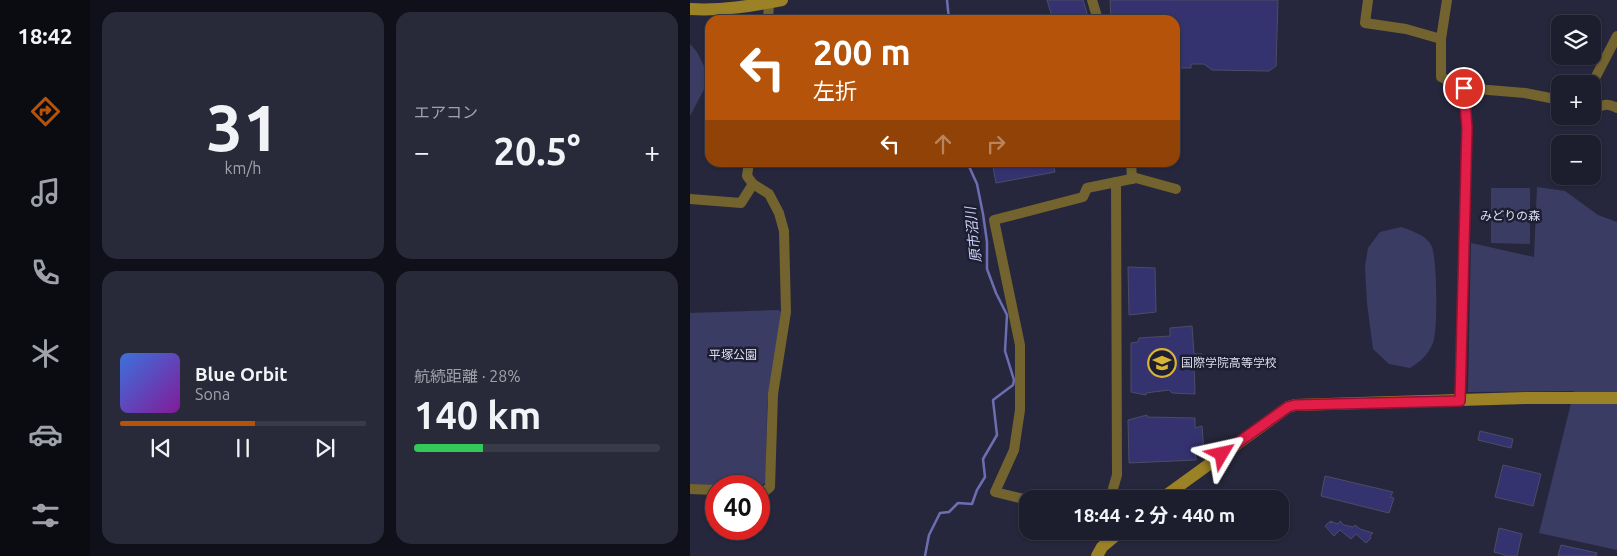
<!DOCTYPE html>
<html lang="ja">
<head>
<meta charset="utf-8">
<style>
  :root { --surface:#1c1d2d; --page:#292a39; --text:#f1f3f6; --muted:#a0a2aa; --line:#3a3b49; --accent:#b45309 }
  body { margin:0; font-family:Ubuntu,"Noto Sans JP",sans-serif; background:var(--page); color:var(--text); height:100vh; display:flex; flex-direction:column; font-size:19px; white-space:nowrap }
  * { box-sizing:border-box; margin:0 }
  p { font-size:16px; color:var(--muted) }
  .icon { flex:none; width:28px; height:28px; fill:none; stroke:currentColor; stroke-width:2; stroke-linecap:round; stroke-linejoin:round }
  .map { position:relative; flex:1; overflow:hidden }
  .panel { display:flex; flex-direction:column; gap:12px; padding:12px; background:#0f1019; width:600px }
  .panel>* { flex:none }
  .banner { position:absolute; left:15px; top:15px; width:475px; height:152px; border-radius:15px; box-shadow:0 1px 4px #0004,0 0 0 1px var(--line); background:#b45309; color:#fff; overflow:hidden }
  .controls { position:absolute; left:861px; top:15px; display:grid; gap:10px }
  .controls a { display:grid; place-items:center; width:50px; height:50px; border-radius:10px; background:var(--surface); box-shadow:0 1px 4px #0004,0 0 0 1px var(--line); font-size:25px }
  .speed { position:absolute; left:15px; top:475px; display:flex; gap:10px; font-size:25px; font-weight:700; text-align:center }
  .speed>* { display:grid; place-content:center; width:65px; height:65px; border-radius:50%; background:var(--surface); box-shadow:0 1px 4px #0004,0 0 0 1px var(--line); line-height:1 }
  .speed .limit { border:8px solid #d22; background:#fff; color:#111 }
  .pin { position:absolute; display:grid; place-items:center; width:42px; height:42px; color:#fff; margin:-21px; border:2px solid #fff; border-radius:50%; box-shadow:0 1px 5px #0007 }
  .me { position:absolute; width:55px; margin:-28px; rotate:54deg; stroke-linejoin:round; filter:drop-shadow(0 0 4px #0008) }
  .turn { display:flex; align-items:center; gap:18px; height:105px; padding:0 25px; font-size:22px }
  .turn .icon { width:65px; height:65px; stroke-width:2.5 }
  .turn b { display:block; font-size:35px; line-height:42px }
  .lanes { display:flex; align-items:center; height:48px; padding:0 25px; background:#0003; justify-content:center; gap:25px; direction:ltr }
  .lanes .off { opacity:.35 }
  .big { font-size:38px; font-weight:700; line-height:1.1 }
  .panel .widget { flex:1; display:flex; flex-direction:column; justify-content:center; gap:8px; min-width:0; padding:0 18px; border-radius:15px; background:var(--page) }
  .panel .dial { align-items:center; gap:0 }
  .dial b { font-size:65px; line-height:1 }
  .song { display:flex; align-items:center; gap:15px }
  .cover { width:60px; height:60px; border-radius:8px; background:linear-gradient(135deg,hsl(220 70% 55%),hsl(290 70% 35%)) }
  .played { height:5px; border-radius:2px; background:linear-gradient(90deg,var(--accent) 55%,var(--line) 55%) }
  .keys { display:flex; justify-content:space-around; direction:ltr }
  .heat { display:flex; justify-content:space-between; align-items:center; font-size:28px; direction:ltr }
  .charge { height:8px; border-radius:4px; background:linear-gradient(90deg,#34c759 28%,var(--line) 0) }
  .panel .tiles { flex:1; display:grid; gap:12px; grid-template-columns:repeat(2,1fr) }
  .trip { position:absolute; left:329px; top:490px; width:270px; height:50px; border-radius:15px; background:var(--surface); box-shadow:0 1px 4px #0004,0 0 0 1px var(--line); font-weight:700; line-height:50px; text-align:center }
  main { display:flex; flex:1; min-height:0 }
  .tab-bar { display:flex; flex-direction:column; width:90px; justify-content:space-around; align-items:center; background:#0b0c12; color:var(--muted) }
  .tab-bar .icon { width:35px; height:35px }
  .tab-bar .active { color:var(--accent) }
  .tab-bar b { font-size:22px; color:var(--text) }
  .map>svg:first-child { display:block }
</style>
</head>
<body>
<main>
<nav class="tab-bar">
<b>18:42</b>
<svg class="icon active" aria-label="directions" viewBox="0 0 24 24"><path d="M12 3l9 9-9 9-9-9zM9 14v-3h6M13 9l2 2-2 2"/></svg>
<svg class="icon" aria-label="music" viewBox="0 0 24 24"><path d="M9 18V5l10-2v13"/><circle cx="6" cy="18" r="3"/><circle cx="16" cy="16" r="3"/></svg>
<svg class="icon" aria-label="phone" viewBox="0 0 24 24"><path d="M5 4h4l2 5-3 2q2 4 5 5l2-3 5 2v4C11 20 4 13 5 4z"/></svg>
<svg class="icon" aria-label="climate" viewBox="0 0 24 24"><path d="M12 3v18M4 7l16 10M4 17L20 7"/></svg>
<svg class="icon" aria-label="car" viewBox="0 0 24 24"><path d="M5 17H2v-5l4-1 3-4h7l3 4 3 1v5h-3M9 17h6M6 11h13"/><circle cx="7" cy="17" r="2"/><circle cx="17" cy="17" r="2"/></svg>
<svg class="icon" aria-label="filters" viewBox="0 0 24 24"><path d="M4 7h16M4 17h16"/><circle cx="9" cy="7" r="2"/><circle cx="15" cy="17" r="2"/></svg>
</nav>
<section class="panel">
<div class="tiles">
<div class="widget dial"><b>31</b><p>km/h</p></div>
<div class="widget"><p>エアコン</p>
<div class="heat"><a>−</a><b class="big">20.5°</b><a>+</a></div>
</div>
<div class="widget">
<div class="song"><i class="cover"></i><div><b>Blue Orbit</b><p>Sona</p></div></div>
<div class="played"></div>
<div class="keys"><svg class="icon" aria-label="previous" viewBox="0 0 24 24"><path d="M18 5L8 12l10 7zM5 5v14"/></svg><svg class="icon" aria-label="pause" viewBox="0 0 24 24"><path d="M8 5v14M16 5v14"/></svg><svg class="icon" aria-label="next" viewBox="0 0 24 24"><path d="M6 5l10 7-10 7zM19 5v14"/></svg></div>
</div>
<div class="widget"><p>航続距離 · 28%</p><b class="big">140 km</b><div class="charge"></div></div>
</div>
</section>
<div class="map">
<svg width="927" height="556" viewBox="0 0 927 556">
  <rect width="100%" height="100%" fill="#26273c"/>
  <g fill="#3b3c63">
    <polygon points="0,44 7,52 20,78 0,116"/>
    <polygon points="847,187 875,191 908,215 927,222 927,550 849,533 884,391 778,392 781,243 844,257"/>
    <polygon points="801,188 840,188 840,244 801,243"/>
    <path d="M 711,227 C 722,231 737,235 742,247 C 747,260 748,330 743,343 C 738,355 731,361 720,368 L 699,364 L 683,349 L 677,303 L 675,267 L 678,248 L 690,232 Z"/>
    <polygon points="89,310 93,314 77,403 76,482 71,486 0,485 0,313"/>
  </g>
  <g fill="none" stroke-linecap="round" stroke-linejoin="round">
    <g stroke="#6d6eb2" stroke-width="2.5">
      <polyline points="257,0 259,20"/>
      <polyline points="235,556 239,535 250,513 259,512 268,503 282,504 287,490 295,477 293,459 307,435 303,400 323,385 324,380 315,351 317,315 306,293 297,269 297,242 293,214 287,184 277,162"/>
    </g>
  </g>
  <g fill="#353270" stroke="#4b4d64">
    <polygon points="357,0 393,0 399,20 363,20"/>
    <polygon points="420,0 588,0 586,66 579,71 522,70 514,64 501,64 501,68 489,68 485,65 485,20 421,20"/>
    <polygon points="302,162 363,162 365,172 306,183"/>
    <polygon points="438,267 465,268 466,312 439,315"/>
    <polygon points="502,326 504,354 512,354 513,365 504,363 505,394 482,393 479,390 456,393 456,395 441,392 441,343 448,342 449,338 480,336 480,328"/>
    <polygon points="457,415 457,417 505,418 505,428 512,426 514,452 505,450 506,460 439,463 438,420"/>
    <polygon points="790,431 823,439 821,448 788,440"/>
    <polygon points="813,465 851,474 843,506 805,497"/>
    <polygon points="635,476 703,492 700,497 704,498 699,513 631,496"/>
    <polygon points="640,521 648,524 650,521 654,525 663,527 665,525 670,529 683,533 680,536 681,538 676,543 666,534 661,539 650,530 644,536 635,526 639,522 642,523"/>
    <polygon points="809,528 832,534 827,556 815,556 815,555 804,552"/>
    <polygon points="871,545 907,553 906,556 868,556"/>
  </g>
  <g fill="none" stroke-linecap="round" stroke-linejoin="round">
    <g stroke="#73632f" stroke-width="10">
      <polyline points="78,0 79,3 78,20"/>
      <polyline points="402,0 408,20"/>
      <polyline points="678,0 675,23 716,29 751,39"/>
      <polyline points="757,0 751,39 751,77 774,88 835,93 870,100"/>
      <polyline points="902,84 927,36"/>
      <path d="M 902,108 L 905,109 C 913,104 919,103 927,108"/>
      <polyline points="59,162 57,176 63,184 79,194 89,213 94,231 96,312 83,394 80,487 75,491 69,491"/>
      <polyline points="441,162 442,179"/>
      <polyline points="0,199 51,203 63,184"/>
      <polyline points="770,401 777,128 774,88"/>
      <polyline points="0,489 26,490"/>
      <polyline points="420,499 427,475 426,182"/>
      <polyline points="338,500 305,492 324,450 330,410 330,345 304,220 393,197 397,188 446,178 486,189"/>
    </g>
    <g stroke="#9c8226" stroke-width="12">
      <path d="M 0,9 C 31,11 61,6 92,0"/>
      <polyline points="471,499 598,407 605,405 838,398 927,398"/>
      <polyline points="407,556 412,547 431,531"/>
    </g>
  </g>
  <g fill="none" stroke-linecap="round" stroke-linejoin="round">
    <defs>
      <polyline id="route" points="532,454 598,407 605,405 770,401 777,128 774,88"/>
    </defs>
    <use href="#route" stroke="#92132f" stroke-width="12"/>
    <use href="#route" stroke="#e11d48" stroke-width="9"/>
  </g>
  <defs>
    <symbol id="school-ring" viewBox="-11 -11 22 22"><circle r="9.5" fill="#1d1e32" stroke="#d8b434" stroke-width="1.5"/><path d="M0-5L7-2L0 1L-7-2ZM-4 1L0 2.5L4 1V4Q0 6-4 4Z" fill="#d8b434"/></symbol>
  </defs>
  <g fill-rule="evenodd">
    <use href="#school-ring" x="456" y="347" width="32" height="32"/>
  </g>
  <g text-anchor="middle" stroke-width="5" stroke-linejoin="round" paint-order="stroke">
    <g font-size="12" fill="#dfe0f4" stroke="#1d1e32">
      <text x="820" y="220">みどりの森</text>
      <text x="43" y="359">平塚公園</text>
    </g>
    <g font-size="12" fill="#dadcea" stroke="#1d1e32" text-anchor="start">
      <text x="491" y="367">国際学院高等学校</text>
    </g>
    <g font-size="14" font-style="italic" fill="#d0d3fa" stroke="#1d1e32">
      <text transform="translate(283 235) rotate(-96)" y="5">原市沼川</text>
    </g>
  </g>
</svg>
<div class="controls">
<a><svg class="icon" aria-label="layers" viewBox="0 0 24 24"><path d="M12 4l9 5-9 5-9-5zM3 14l9 5 9-5"/></svg></a>
<a>+</a>
<a>−</a>
</div>
<div class="speed"><div class="limit">40</div></div>
<div class="pin" style="left:774px;top:88px;background:#d93025"><svg class="icon" aria-label="arrive" viewBox="0 0 24 24"><path d="M6 21V4h12l-3 4 3 4H6"/></svg></div>
<svg class="me" style="left:532px;top:454px" viewBox="-20 -20 40 40"><path d="M0-17L14 15 0 8-14 15z" fill="#e11d48" stroke="#fff" stroke-width="4"/></svg>
<div class="trip">18:44 · 2 分 · 440 m</div>
<div class="banner">
<div class="turn"><svg class="icon" aria-label="left" viewBox="0 0 24 24"><path d="M17 20v-9H6M10 6l-5 5 5 5"/></svg><div><b>200 m</b>左折</div></div>
<div class="lanes"><svg class="icon" aria-label="left" viewBox="0 0 24 24"><path d="M17 20v-9H6M10 6l-5 5 5 5"/></svg><svg class="icon off" aria-label="ahead" viewBox="0 0 24 24"><path d="M12 20V5M6 11l6-6 6 6"/></svg><svg class="icon off" aria-label="right" viewBox="0 0 24 24"><path d="M7 20v-9h11M14 6l5 5-5 5"/></svg></div>
</div>
</div>
</main>
</body>
</html>
